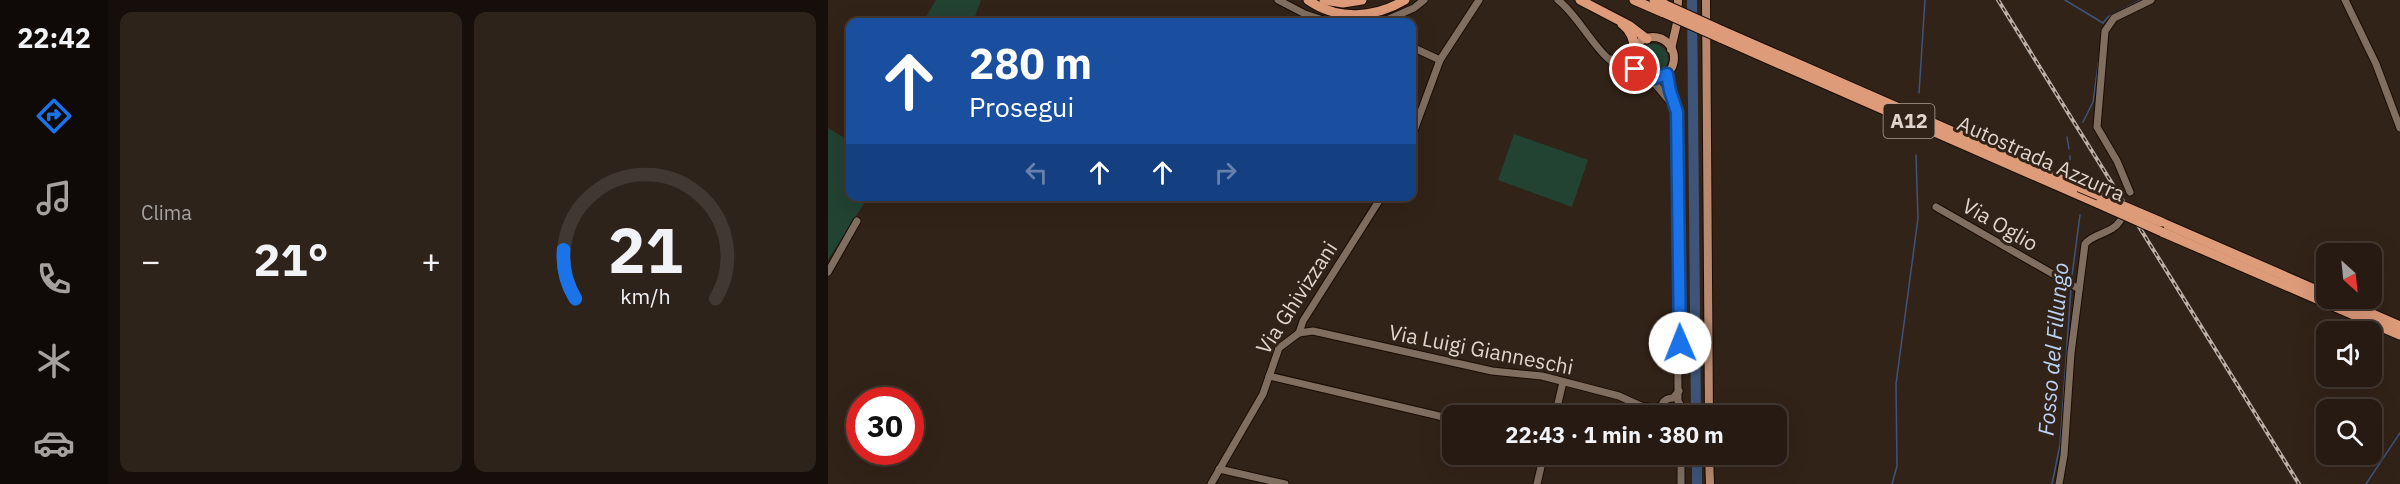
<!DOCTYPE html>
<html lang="it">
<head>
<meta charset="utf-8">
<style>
  :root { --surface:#261a12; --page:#2e231b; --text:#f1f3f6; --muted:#a4a19f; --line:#423832; --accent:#1a73e8 }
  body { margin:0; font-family:"IBM Plex Sans",sans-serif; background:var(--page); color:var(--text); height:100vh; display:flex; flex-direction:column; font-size:22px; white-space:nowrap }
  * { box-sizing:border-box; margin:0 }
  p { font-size:20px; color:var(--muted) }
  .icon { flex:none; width:33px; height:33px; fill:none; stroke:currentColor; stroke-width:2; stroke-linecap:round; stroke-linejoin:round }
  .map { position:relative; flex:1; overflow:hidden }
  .side { display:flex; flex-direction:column; gap:12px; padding:12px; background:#150e0a; width:720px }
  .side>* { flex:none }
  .banner { position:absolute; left:18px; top:18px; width:570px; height:183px; border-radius:12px; box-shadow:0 6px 24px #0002,0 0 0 2px var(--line); background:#1a4fa0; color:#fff; overflow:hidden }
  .needle { width:39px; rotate:153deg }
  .controls { position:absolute; left:1488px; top:243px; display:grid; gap:12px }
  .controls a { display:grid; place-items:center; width:66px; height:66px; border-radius:12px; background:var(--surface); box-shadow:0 6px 24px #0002,0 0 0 2px var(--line); font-size:30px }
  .speed { position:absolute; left:18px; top:387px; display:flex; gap:12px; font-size:30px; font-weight:700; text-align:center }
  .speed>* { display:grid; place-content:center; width:78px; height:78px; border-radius:50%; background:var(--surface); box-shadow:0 6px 24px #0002,0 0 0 2px var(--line); line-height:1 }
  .speed .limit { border:9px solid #d22; background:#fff; color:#111 }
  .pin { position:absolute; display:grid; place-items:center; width:51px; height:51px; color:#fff; margin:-26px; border:3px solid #fff; border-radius:50%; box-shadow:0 2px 6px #0007 }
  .me { position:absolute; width:66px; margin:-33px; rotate:359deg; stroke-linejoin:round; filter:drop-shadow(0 0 4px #0008) }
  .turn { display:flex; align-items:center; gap:21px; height:126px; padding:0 24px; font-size:27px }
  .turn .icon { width:78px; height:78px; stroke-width:2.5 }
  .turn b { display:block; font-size:42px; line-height:51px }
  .lanes { display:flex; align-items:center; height:57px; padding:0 24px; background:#0003; justify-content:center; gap:30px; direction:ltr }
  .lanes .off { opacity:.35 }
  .big { font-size:45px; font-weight:700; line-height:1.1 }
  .side .tile { flex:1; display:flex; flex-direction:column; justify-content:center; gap:9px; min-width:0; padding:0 21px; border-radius:12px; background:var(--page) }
  .side .dial { align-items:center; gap:0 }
  .dial svg { height:156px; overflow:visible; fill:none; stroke:var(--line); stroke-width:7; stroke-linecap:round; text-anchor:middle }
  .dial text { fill:var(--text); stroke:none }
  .heat { display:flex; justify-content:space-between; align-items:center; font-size:33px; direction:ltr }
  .side .tiles { flex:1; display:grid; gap:12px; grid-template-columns:repeat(2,1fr) }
  .trip { position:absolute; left:614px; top:405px; width:345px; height:60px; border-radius:12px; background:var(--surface); box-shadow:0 6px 24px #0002,0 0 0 2px var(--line); font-weight:700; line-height:60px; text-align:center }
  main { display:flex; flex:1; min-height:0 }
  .menu { display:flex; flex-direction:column; width:108px; justify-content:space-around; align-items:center; background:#0f0a07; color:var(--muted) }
  .menu .icon { width:42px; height:42px }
  .menu .current { color:var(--accent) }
  .menu b { font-size:27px; color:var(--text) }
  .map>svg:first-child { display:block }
</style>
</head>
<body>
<main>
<nav class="menu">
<b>22:42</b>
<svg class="icon current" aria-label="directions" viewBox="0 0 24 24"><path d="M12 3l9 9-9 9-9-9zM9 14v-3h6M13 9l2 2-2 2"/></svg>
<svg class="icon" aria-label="music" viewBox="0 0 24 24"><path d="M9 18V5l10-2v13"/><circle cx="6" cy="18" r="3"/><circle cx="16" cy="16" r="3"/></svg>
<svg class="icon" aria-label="phone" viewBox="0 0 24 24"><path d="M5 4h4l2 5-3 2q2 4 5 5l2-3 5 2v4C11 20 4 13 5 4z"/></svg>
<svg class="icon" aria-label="climate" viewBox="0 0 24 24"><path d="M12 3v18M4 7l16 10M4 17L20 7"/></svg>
<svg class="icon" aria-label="car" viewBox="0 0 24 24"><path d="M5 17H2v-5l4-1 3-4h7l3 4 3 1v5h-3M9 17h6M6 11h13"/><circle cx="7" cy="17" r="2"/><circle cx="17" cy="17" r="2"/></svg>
</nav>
<section class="side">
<div class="tiles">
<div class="tile"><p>Clima</p>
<div class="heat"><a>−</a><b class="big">21°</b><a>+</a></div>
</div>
<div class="tile dial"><svg viewBox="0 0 100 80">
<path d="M14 69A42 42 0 1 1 86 69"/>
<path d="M14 69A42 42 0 0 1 8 44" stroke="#1a73e8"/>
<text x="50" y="56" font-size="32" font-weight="700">21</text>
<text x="50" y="72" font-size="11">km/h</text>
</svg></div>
</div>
</section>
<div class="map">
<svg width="1572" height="484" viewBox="0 0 1572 484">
  <rect width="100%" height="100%" fill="#322318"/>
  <g fill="#224232">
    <polygon points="108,0 153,0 145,22 95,22"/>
    <circle cx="825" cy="59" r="15"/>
    <polygon points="0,128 22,141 22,196 40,197 0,260"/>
    <polygon points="686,134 760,160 744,207 670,180"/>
  </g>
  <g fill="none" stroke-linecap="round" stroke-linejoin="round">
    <g stroke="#3f5479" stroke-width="1.5">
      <polyline points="1237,0 1275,23"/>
      <polyline points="1275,23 1280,17 1313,0"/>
      <polyline points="1091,93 1097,0"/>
      <polyline points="1255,122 1265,102 1272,51"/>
      <polyline points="1239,137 1241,149"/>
      <polyline points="1242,160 1242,156"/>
      <polyline points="1243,283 1252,215"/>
      <polyline points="1064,484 1069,466 1068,384 1090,218 1088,155"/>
      <polyline points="1224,484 1232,445 1243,288"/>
      <polyline points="1538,484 1572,433"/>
    </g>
    <g stroke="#3f5479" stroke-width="10">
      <polyline points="864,0 868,416"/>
      <polyline points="869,454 869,484"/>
    </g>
    <defs>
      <g id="minor">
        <polyline points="450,0 477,14 501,22"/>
        <path d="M 730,0 C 758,22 772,69 811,74"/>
        <polyline points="1517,0 1548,64 1572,128"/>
        <polyline points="554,22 586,8 596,0"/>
        <polyline points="584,47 612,60"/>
        <polyline points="783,59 793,60 804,55"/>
        <polyline points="839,73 842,91 849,112 850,401 853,406 851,416"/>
        <polyline points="823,79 842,102"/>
        <polyline points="584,136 612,60 651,0"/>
        <polyline points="1302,192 1289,161 1269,127 1277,31 1286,18 1323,0"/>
        <polyline points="1108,207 1251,289"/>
        <polyline points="0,272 29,221"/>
        <polyline points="471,333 485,331 664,371 714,376 791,396 813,406 826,408 833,406"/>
        <polyline points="441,376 624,419"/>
        <polyline points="727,416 735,382"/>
        <path d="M 836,416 C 830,407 835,398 845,398 L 851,391"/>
        <polyline points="853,454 853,484"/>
        <polyline points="391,469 457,484"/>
        <polyline points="383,484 435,394 451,348 471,333 475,321 554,196"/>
        <polyline points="709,484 716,454"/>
        <path d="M 1231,484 L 1236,455 L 1243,353 L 1257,244 C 1265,233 1284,234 1292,221"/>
      </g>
      <g id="major">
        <polyline points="878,0 881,416"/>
        <circle cx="825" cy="58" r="21"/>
        <polyline points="843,49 849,23 850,0"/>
        <polyline points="881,454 882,484"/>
      </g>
      <g id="highway">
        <path d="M 480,0 C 510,21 547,18 577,0"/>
        <polyline points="496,0 515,3 534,0"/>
        <polyline points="752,0 802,26 819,39"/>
        <polyline points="806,0 836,13"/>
        <polyline points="826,0 838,5"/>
        <path d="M 794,24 C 802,30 807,40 806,50"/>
        <polyline points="893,30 1251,187"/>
        <polyline points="892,38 1271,204"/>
        <polyline points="1333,222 1498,294"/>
        <polyline points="1334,232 1572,335"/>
        <polyline points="1508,298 1572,326"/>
      </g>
    </defs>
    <use href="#minor" stroke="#190c03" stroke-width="9"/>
    <use href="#major" stroke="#190c03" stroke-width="10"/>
    <use href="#highway" stroke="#190c03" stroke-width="11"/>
    <use href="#minor" stroke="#806e61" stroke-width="7"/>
    <use href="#major" stroke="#b8896f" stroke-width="8"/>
    <use href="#highway" stroke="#dd9b79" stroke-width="9"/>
    <defs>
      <polyline id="rail" points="1170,0 1471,484"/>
    </defs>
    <use href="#rail" stroke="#bbb0a8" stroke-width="4"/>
    <use href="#rail" stroke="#322318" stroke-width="1.5" stroke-dasharray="4.5" stroke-linecap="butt"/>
    <defs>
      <g id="highway-bridge">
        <polyline points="838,5 893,30"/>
        <polyline points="836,13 892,38"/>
        <polyline points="1251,187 1333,222"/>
        <polyline points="1271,204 1334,232"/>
      </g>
    </defs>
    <use href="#highway-bridge" stroke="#190c03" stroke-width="11" stroke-linecap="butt"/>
    <use href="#highway-bridge" stroke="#dd9b79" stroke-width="9"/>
  </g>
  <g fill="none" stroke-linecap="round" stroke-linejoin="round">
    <defs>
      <polyline id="route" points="807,69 811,74 823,79 839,74 842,91 849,112 852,343"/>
    </defs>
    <use href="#route" stroke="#114b97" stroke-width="15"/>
    <use href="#route" stroke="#1a73e8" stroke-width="10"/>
  </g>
  <g text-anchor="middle" stroke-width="6" stroke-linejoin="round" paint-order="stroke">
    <rect fill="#322318" stroke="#aba097" stroke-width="1.5" x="1055.5" y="104" width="51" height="34" rx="4.5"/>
    <g font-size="20" font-weight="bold" fill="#dfd5cd">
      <text x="1081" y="128">A12</text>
    </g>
    <g font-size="21" fill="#dfd5cd" stroke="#322318">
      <text transform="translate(1213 159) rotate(24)" y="7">Autostrada Azzurra</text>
      <text transform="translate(1172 225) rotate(30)" y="7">Via Oglio</text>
      <text transform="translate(469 298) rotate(-57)" y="7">Via Ghivizzani</text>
      <text transform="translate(653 350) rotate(11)" y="7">Via Luigi Gianneschi</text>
    </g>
    <g font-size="22" font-style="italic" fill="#bbd2f7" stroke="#322318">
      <text transform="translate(1225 349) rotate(-85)" y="8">Fosso del Fillungo</text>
    </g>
  </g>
</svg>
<div class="controls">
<a><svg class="needle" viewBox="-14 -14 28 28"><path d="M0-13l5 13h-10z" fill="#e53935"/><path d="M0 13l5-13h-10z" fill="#a4a19f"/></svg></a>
<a><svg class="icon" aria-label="sound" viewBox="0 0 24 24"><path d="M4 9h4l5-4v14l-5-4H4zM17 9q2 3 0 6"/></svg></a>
<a><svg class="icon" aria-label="search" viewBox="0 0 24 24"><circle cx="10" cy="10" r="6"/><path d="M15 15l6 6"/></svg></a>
</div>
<div class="speed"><div class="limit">30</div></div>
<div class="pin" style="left:807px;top:69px;background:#d93025"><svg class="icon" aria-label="arrive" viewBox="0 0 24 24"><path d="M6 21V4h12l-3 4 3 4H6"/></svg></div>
<svg class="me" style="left:852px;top:343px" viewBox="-20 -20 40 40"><circle r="19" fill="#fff"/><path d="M0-13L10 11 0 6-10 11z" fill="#1a73e8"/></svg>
<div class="trip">22:43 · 1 min · 380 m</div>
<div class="banner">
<div class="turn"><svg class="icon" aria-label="ahead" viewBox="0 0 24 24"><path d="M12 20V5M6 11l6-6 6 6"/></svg><div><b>280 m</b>Prosegui</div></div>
<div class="lanes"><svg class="icon off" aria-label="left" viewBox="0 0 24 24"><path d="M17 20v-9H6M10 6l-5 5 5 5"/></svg><svg class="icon" aria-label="ahead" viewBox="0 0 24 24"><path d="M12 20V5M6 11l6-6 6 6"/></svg><svg class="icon" aria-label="ahead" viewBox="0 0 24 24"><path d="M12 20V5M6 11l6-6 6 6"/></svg><svg class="icon off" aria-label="right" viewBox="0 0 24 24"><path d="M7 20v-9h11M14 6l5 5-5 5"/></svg></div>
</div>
</div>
</main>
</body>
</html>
